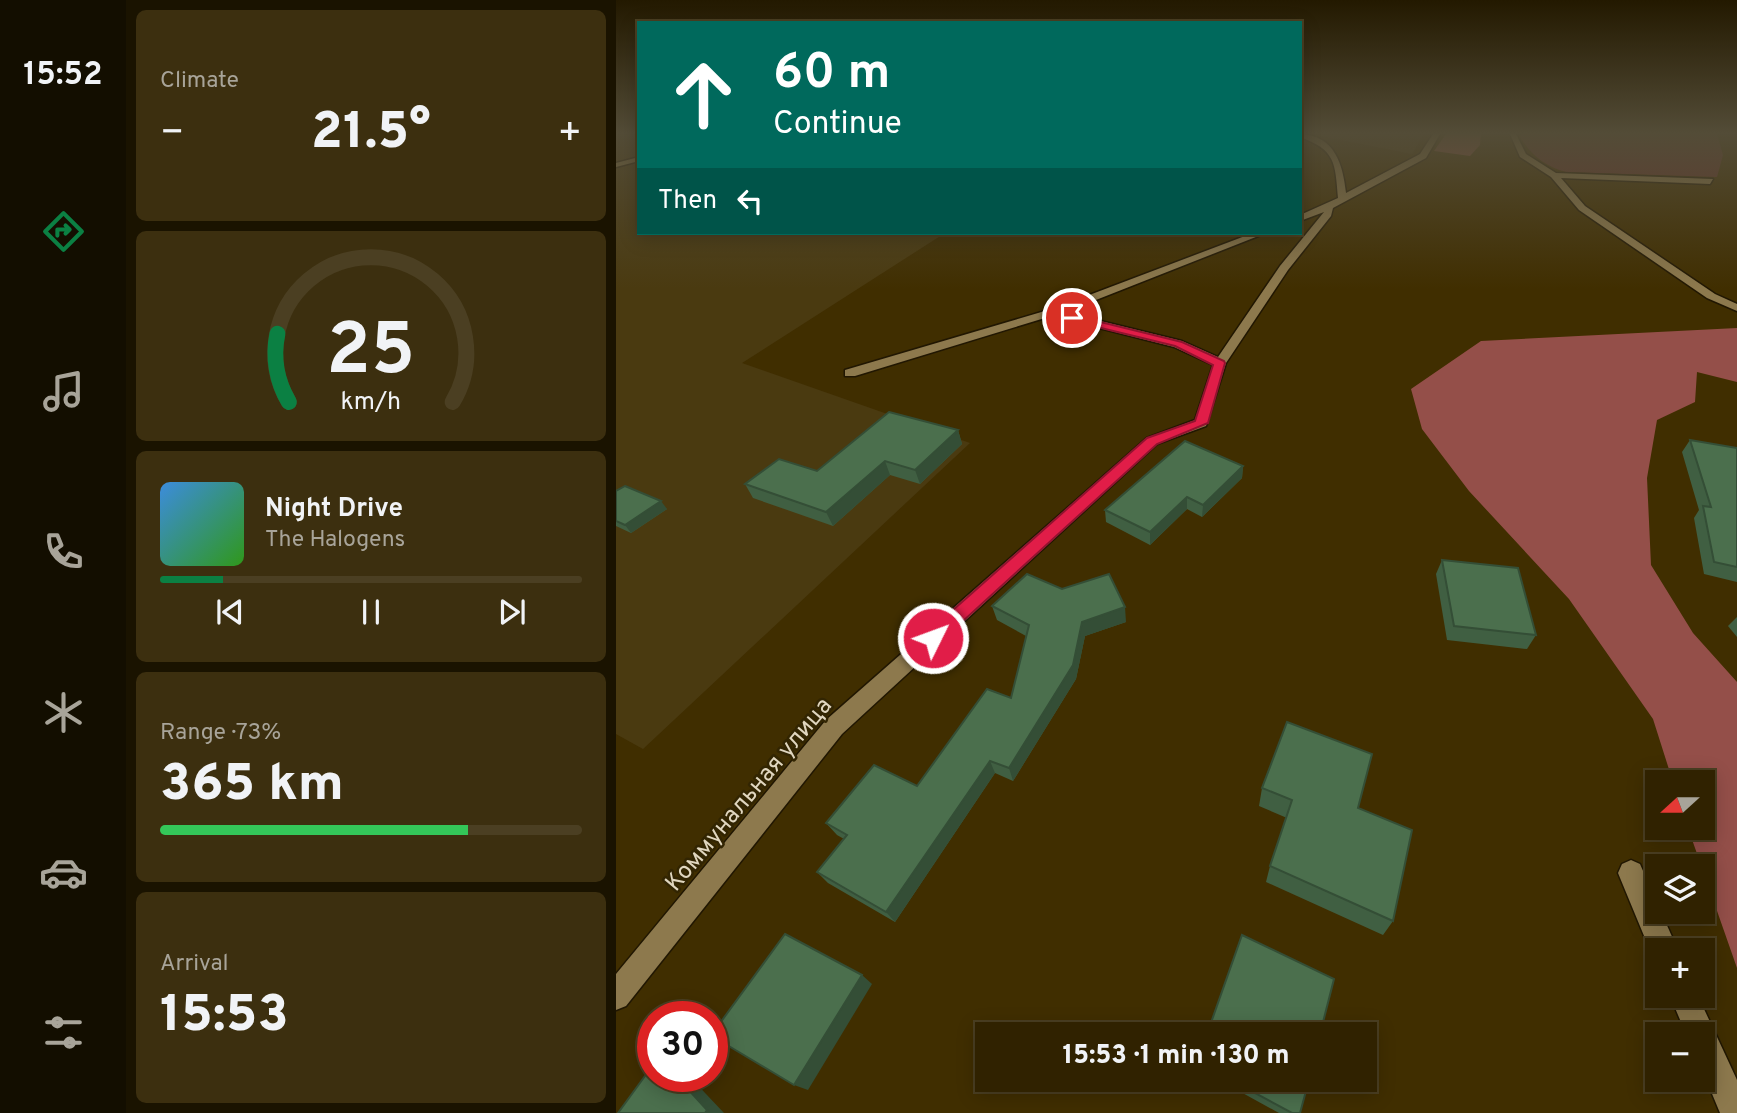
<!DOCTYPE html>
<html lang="en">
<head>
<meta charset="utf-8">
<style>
  :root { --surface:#302200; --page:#3c2f0f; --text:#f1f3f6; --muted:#a8a499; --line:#4b3f22; --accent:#0b8043 }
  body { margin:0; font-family:Overpass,sans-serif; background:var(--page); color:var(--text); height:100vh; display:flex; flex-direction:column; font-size:26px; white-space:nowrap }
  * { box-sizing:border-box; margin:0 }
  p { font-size:23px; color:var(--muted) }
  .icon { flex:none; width:38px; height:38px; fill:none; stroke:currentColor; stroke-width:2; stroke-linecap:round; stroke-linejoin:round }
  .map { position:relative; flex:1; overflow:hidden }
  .drawer { display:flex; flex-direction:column; gap:10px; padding:10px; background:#1a1300; width:490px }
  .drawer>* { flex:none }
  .hud { position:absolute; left:21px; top:21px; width:665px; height:214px; border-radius:0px; box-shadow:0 4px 18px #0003,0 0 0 2px var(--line); background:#00695c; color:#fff; overflow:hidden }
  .needle { width:46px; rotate:249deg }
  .buttons { position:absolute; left:1029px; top:770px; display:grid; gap:14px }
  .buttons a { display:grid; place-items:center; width:70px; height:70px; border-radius:0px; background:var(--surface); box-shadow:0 4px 18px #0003,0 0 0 2px var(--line); font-size:35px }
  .speed { position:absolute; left:21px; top:1001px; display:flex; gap:14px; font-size:35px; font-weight:700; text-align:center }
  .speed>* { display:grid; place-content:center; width:91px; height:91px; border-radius:50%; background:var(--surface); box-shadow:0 4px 18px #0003,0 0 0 2px var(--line); line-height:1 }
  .speed .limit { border:10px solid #d22; background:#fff; color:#111 }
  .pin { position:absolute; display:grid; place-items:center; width:60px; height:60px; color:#fff; margin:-30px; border:4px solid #fff; border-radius:50%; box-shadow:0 2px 7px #0007 }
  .me { position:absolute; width:77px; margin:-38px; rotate:48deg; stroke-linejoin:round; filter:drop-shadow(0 0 5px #0008) }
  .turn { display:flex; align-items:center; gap:24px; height:147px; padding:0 21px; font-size:32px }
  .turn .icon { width:91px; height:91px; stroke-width:2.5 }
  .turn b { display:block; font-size:49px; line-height:60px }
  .then { display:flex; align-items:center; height:66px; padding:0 21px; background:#0003; gap:14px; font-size:26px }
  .big { font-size:52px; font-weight:800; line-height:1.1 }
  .drawer .card { flex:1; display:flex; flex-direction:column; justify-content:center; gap:10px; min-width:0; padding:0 24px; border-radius:10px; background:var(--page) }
  .drawer .dial { align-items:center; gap:0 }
  .dial svg { height:182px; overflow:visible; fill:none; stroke:var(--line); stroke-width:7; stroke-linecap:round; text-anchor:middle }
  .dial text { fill:var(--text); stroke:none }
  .song { display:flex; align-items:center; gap:21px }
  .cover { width:84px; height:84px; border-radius:10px; background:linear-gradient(135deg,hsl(210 70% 55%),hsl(110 70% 35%)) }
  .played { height:7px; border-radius:4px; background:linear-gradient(90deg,var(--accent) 15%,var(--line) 15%) }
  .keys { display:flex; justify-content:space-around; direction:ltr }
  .heat { display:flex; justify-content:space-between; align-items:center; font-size:38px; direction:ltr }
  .charge { height:10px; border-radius:5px; background:linear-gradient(90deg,#34c759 73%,var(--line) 0) }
  .trip { position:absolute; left:359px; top:1022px; width:402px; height:70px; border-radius:0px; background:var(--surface); box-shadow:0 4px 18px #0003,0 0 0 2px var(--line); font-weight:800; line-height:70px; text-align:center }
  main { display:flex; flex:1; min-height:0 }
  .dock { display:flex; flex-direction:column; width:126px; justify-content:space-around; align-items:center; background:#130e00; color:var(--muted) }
  .dock .icon { width:49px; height:49px }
  .dock .on { color:var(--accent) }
  .dock b { font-size:32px; color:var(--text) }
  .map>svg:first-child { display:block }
</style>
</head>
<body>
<main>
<nav class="dock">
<b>15:52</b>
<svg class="icon on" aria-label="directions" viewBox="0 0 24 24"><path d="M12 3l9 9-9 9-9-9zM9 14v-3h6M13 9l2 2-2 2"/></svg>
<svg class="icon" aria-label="music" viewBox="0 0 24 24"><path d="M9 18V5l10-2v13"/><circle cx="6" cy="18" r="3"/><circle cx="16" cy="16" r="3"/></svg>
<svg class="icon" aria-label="phone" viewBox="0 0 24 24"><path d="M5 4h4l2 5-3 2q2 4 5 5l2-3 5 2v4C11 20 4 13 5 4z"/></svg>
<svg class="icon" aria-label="climate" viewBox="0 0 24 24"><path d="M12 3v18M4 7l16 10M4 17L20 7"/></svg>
<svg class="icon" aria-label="car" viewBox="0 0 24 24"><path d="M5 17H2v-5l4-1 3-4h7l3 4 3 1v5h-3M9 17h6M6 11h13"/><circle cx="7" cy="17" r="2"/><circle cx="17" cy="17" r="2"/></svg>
<svg class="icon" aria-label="filters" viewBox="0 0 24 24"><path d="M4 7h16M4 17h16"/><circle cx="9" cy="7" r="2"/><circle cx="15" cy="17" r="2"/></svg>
</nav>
<section class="drawer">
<div class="card"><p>Climate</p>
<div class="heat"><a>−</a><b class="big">21.5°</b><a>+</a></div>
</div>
<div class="card dial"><svg viewBox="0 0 100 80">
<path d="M14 69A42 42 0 1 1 86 69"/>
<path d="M14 69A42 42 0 0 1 9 39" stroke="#0b8043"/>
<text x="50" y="56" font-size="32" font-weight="700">25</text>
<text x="50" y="72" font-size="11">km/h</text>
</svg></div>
<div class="card">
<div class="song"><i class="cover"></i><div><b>Night Drive</b><p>The Halogens</p></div></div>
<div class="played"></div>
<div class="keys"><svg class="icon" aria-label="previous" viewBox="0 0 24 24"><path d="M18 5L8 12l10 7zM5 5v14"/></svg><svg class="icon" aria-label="pause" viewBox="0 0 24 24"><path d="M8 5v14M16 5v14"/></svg><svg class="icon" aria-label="next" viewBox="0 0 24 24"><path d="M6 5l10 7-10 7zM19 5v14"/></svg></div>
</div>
<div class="card"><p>Range · 73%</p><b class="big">365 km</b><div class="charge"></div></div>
<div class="card"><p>Arrival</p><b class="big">15:53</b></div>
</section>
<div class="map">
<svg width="1121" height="1113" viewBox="0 0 1121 1113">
  <rect width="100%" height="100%" fill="#402e00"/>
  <g fill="#4a3a10">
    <polygon points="0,134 23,134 23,233 329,233 126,363 354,443 27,749 0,734"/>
    <polygon points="694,134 808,134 796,154"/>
  </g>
  <path fill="#65302c" d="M 906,134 L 1101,134 L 1107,155 L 1101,177 L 950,172 C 929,166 916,156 904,137 Z"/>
  <g fill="#944f49">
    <polygon points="830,134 865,134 864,145 854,156 818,151"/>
    <polygon points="1121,328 1121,382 1081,372 1079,402 1041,420 1031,478 1035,565 1077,633 1121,682 1121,968 1072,828 1087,828 1087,782 1057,782 1037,719 953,599 853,491 806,429 795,389 865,341"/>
  </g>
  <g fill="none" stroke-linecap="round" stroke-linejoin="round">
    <defs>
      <g id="minor">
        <path d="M 684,134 C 719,135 727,165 730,193 L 804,154 L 817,134 L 824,134 L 810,158 L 717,208 L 715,216 L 672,270 L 610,363 L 590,426 L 541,444 L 226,734 L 10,1006 L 0,1010 L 0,974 L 210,720 L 531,438 L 579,420 L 597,365 L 558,347 L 452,320 L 442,314 L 239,376 L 229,376 L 229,370 L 439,308 L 637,233 L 650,233 L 452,311 L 460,315 L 566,341 L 602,357 L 664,266 L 708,212 L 684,221 L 684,215 L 722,198 C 719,163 720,150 684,137 Z"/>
        <polygon points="894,134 900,134 910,154 940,173 1097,179 1094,184 945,178 969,206 1099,294 1121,304 1121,311 1091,298 963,210 935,177 904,157"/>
        <polygon points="23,157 23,161 0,167 0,163"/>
        <polygon points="1015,860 1024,864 1041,903 1041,912 1045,912 1062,950 1041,950 1041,961 1038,960 1002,873 1006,864"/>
        <polygon points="1054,996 1082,996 1121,1080 1121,1113 1104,1113 1087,1072 1087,1034 1070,1034"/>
      </g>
    </defs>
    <use href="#minor" stroke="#211702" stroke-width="3"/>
    <use href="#minor" fill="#8d794d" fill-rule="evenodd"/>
  </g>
  <g fill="#405f42">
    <polygon points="342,430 346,444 304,484 274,475 217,526 137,498 129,484 201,471"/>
    <polygon points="1074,440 1121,448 1121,582 1088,574 1078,518 1083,510 1066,452"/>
    <polygon points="627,466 626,478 586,517 571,509 534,545 490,522 489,510"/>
    <polygon points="0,491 51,509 15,533 0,526"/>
    <polygon points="826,560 920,635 911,649 831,640 820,574"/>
    <polygon points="376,606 510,622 469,636 460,679 397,781 379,773 279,922 212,883 201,872 228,839 221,835 210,823 301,786 395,698 410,636 381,620"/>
    <polygon points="1121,617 1121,637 1112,626"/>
    <polygon points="646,788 742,808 777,921 767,935 650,882 654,866 671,818 643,806"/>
    <polygon points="603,1080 693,1080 684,1113 663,1113"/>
  </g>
  <g fill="#344e36">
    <polygon points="342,430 346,444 304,484 299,470"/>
    <polygon points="269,461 274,475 217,526 210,512"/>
    <polygon points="627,466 626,478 586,517 587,505"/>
    <polygon points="571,497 571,509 534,545 534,532"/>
    <polygon points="45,501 51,509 15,533 9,525"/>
    <polygon points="509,607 510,622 469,636 460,679 397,781 393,768 466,622"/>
    <polygon points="374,761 379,773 279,922 270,912"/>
    <polygon points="246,975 256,984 192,1090 178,1085"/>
    <polygon points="60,1076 73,1076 108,1113 89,1113"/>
  </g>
  <g fill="#4b6f4d" stroke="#344e36" stroke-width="2">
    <polygon points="273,412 342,430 299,470 269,461 210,512 129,484 163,459 201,471"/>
    <polygon points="1074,440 1121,448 1121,567 1098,562 1087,506 1095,507"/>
    <polygon points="569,441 627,466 587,505 571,497 534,532 489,510"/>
    <polygon points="9,486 45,501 9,525 0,521 0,491"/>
    <polygon points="826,560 902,568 920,635 838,626"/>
    <polygon points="411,574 446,589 493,574 509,607 466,622 457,665 393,768 374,761 270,912 201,872 231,835 210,823 258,765 301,786 371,689 395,698 413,625 376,606"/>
    <polygon points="671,722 756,754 742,808 796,830 777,921 654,866 676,800 646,788"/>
    <polygon points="169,934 246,975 178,1085 96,1036 96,1034"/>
    <polygon points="626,935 718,979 704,1034 591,1034"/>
    <polygon points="37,1065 37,1076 60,1076 91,1110 89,1113 2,1113"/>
    <polygon points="615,1080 693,1080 684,1113 676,1113"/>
  </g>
  <linearGradient id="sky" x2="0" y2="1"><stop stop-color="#231900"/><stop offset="0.46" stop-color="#534c37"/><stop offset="1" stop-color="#534c37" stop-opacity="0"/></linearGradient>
  <rect width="1121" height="289" fill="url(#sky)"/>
  <polygon fill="#e11d48" stroke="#92132f" stroke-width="2" points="456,315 566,342 608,361 609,363 592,423 541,444 323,643 311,643 308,638 311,633 531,438 579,421 597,365 559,346 452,320 451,318"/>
  <g text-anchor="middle" stroke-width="5" stroke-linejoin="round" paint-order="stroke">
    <g font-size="24" fill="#e0d6bf" stroke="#322502">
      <text transform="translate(132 794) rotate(-50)" y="8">Коммунальная улица</text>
    </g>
  </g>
</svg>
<div class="buttons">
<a><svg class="needle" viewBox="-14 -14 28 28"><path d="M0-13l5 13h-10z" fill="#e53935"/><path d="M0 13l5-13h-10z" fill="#a8a499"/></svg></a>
<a><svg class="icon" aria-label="layers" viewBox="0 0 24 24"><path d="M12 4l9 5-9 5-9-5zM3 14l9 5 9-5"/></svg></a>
<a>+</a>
<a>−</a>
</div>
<div class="speed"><div class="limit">30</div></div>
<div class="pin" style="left:456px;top:318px;background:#d93025"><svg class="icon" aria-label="arrive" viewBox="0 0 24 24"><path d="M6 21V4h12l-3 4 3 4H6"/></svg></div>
<svg class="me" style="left:317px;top:638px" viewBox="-20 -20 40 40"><circle r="17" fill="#e11d48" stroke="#fff" stroke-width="3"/><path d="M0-11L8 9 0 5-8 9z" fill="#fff"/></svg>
<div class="trip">15:53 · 1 min · 130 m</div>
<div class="hud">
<div class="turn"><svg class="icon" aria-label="ahead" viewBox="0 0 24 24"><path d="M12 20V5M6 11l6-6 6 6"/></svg><div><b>60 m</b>Continue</div></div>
<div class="then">Then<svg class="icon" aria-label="left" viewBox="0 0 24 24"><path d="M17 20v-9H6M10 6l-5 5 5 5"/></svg></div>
</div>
</div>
</main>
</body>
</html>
